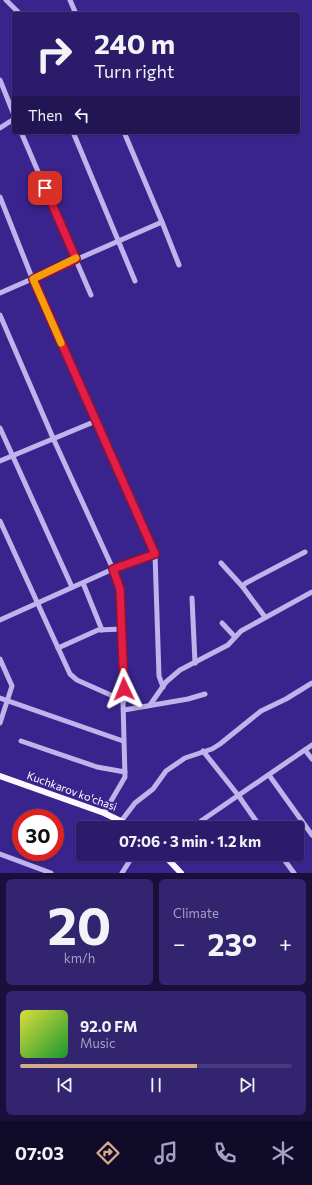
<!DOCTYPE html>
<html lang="en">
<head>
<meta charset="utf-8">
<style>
  :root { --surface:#2b1b6a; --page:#332470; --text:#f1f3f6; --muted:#a6a1c1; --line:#47397e; --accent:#d6ab8b }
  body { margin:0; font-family:Commissioner,sans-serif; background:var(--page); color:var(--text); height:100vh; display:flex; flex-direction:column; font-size:15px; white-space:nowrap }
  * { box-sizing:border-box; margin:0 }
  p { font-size:13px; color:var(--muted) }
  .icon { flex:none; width:22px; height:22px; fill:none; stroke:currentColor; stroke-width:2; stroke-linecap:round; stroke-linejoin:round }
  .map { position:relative; height:873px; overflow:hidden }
  .sheet { display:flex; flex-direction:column; gap:6px; padding:6px; background:#180f3a; flex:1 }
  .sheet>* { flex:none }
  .banner { position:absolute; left:12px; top:12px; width:288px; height:122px; border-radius:4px; box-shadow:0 1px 3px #0004,0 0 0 1px var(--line); background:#2b1b6a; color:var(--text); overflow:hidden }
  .speed { position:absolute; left:12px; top:809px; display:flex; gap:8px; font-size:20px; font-weight:700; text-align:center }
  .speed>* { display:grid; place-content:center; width:52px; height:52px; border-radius:50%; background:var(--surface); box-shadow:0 1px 3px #0004,0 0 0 1px var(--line); line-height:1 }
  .speed .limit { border:6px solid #d22; background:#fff; color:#111 }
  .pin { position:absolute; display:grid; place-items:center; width:34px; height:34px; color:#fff; margin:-17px; border-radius:8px; box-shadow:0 2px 6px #0006 }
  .me { position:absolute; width:44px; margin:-22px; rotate:358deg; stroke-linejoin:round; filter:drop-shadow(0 0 3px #0008) }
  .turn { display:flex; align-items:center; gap:14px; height:84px; padding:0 16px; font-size:18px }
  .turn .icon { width:52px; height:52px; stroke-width:2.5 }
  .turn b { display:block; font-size:28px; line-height:34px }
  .then { display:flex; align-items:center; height:38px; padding:0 16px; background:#0003; gap:8px; font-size:15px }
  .big { font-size:30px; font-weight:700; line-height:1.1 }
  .sheet .card { flex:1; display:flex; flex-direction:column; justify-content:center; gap:6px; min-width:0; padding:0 14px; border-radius:6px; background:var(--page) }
  .sheet .dial { align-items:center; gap:0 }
  .dial b { font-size:52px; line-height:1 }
  .song { display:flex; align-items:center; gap:12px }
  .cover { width:48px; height:48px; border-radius:6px; background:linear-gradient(135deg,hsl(60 70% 55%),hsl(130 70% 35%)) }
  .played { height:4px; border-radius:2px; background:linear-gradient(90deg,var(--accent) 65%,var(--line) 65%) }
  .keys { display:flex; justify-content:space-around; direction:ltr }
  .heat { display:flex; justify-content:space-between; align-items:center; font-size:22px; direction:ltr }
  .sheet .tiles { flex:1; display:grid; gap:6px; grid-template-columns:1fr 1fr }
  .card:last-child { grid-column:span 2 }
  .trip { position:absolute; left:76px; top:821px; width:228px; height:40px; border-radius:4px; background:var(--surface); box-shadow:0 1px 3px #0004,0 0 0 1px var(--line); font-weight:700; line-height:40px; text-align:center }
  .menu { display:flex; height:64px; justify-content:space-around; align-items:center; background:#110b2a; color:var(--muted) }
  .menu .icon { width:28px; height:28px }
  .menu .on { color:var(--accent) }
  .menu b { font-size:18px; color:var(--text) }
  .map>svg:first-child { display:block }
</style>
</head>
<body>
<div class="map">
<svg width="312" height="873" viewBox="0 0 312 873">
  <rect width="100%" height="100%" fill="#39248e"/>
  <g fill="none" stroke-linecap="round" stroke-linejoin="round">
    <g stroke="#beb4eb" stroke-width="5">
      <polyline points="6,0 20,14"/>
      <polyline points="70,0 76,14"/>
      <polyline points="0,80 14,115"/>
      <polyline points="0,128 14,119"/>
      <polyline points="21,132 91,295"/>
      <polyline points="73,132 135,281"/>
      <polyline points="124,132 162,222"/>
      <polyline points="0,197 42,303 155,554 113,569 0,620"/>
      <polyline points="0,293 162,222 179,265"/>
      <polyline points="0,315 53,438 113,569 120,589 125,777 104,813"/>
      <polyline points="0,428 72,587"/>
      <polyline points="0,461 96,421"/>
      <polyline points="0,521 70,674 77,680 124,701"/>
      <polyline points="155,554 159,676 163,687"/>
      <polyline points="221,563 242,586 265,617"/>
      <polyline points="83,583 102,630"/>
      <polyline points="242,586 246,583 305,552"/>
      <polyline points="192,598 195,663"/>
      <polyline points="222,623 235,637"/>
      <polyline points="58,648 98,630 122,629"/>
      <polyline points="0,659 12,686 0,723"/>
      <polyline points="0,698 123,741"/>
      <polyline points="150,705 166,682 180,670 228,645 241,631 312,592"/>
      <polyline points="124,710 188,699 205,694"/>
      <polyline points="21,741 97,767 125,772"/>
      <polyline points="305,750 312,759"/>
      <polyline points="203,751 238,795 261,828"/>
      <polyline points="269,775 312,835"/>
      <polyline points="122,820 135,803 153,789 166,771 185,758 212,749 220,744 261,711 286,699 312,683"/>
      <polyline points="201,821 312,745"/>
      <polyline points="0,854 51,873"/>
      <polyline points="280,854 294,873"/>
      <polyline points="122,873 134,854"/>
    </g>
    <g stroke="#faf9ff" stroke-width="6">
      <polyline points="0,776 104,813 135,828"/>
      <polyline points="163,854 181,873"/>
    </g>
  </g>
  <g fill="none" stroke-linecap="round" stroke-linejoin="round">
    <defs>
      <polyline id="route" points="45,188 76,259 33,279 155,554 113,569 120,589 124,689"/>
    </defs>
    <use href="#route" stroke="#92132f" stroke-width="10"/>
    <use href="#route" stroke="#e11d48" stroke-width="7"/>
    <polyline stroke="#f59e0b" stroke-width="7" points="61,343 33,279 76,258"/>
  </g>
  <g text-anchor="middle" stroke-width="4" stroke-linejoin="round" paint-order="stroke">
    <g font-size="11" fill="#fff" stroke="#39248e">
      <text transform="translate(72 791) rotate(20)" y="4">Kuchkarov ko'chasi</text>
    </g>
  </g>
</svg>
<div class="speed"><div class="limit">30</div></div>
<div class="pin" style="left:45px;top:188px;background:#d93025"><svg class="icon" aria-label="arrive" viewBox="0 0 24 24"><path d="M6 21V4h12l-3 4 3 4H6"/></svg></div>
<svg class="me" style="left:124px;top:689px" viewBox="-20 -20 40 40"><path d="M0-17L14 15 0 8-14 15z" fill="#e11d48" stroke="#fff" stroke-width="4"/></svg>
<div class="trip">07:06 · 3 min · 1.2 km</div>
<div class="banner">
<div class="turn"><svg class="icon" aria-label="right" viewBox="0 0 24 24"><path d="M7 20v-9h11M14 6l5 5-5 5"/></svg><div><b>240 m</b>Turn right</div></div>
<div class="then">Then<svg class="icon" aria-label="left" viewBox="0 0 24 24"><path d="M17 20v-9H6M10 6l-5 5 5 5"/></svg></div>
</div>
</div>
<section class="sheet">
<div class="tiles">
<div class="card dial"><b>20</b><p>km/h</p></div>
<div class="card"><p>Climate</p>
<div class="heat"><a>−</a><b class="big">23°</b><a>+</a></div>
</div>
<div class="card">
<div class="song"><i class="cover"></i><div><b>92.0 FM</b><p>Music</p></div></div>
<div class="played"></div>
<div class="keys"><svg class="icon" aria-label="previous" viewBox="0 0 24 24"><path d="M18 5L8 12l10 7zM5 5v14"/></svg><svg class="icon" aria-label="pause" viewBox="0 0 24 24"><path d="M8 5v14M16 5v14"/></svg><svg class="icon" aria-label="next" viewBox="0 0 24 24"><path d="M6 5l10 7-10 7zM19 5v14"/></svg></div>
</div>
</div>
</section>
<nav class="menu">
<b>07:03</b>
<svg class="icon on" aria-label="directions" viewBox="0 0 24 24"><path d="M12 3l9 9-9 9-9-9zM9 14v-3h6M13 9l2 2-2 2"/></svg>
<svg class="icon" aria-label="music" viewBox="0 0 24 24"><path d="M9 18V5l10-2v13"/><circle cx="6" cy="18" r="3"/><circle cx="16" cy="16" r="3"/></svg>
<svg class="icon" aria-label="phone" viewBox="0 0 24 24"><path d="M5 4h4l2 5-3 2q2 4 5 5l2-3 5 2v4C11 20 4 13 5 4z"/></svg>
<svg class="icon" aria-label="climate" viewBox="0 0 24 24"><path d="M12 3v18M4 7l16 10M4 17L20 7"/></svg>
</nav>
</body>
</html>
